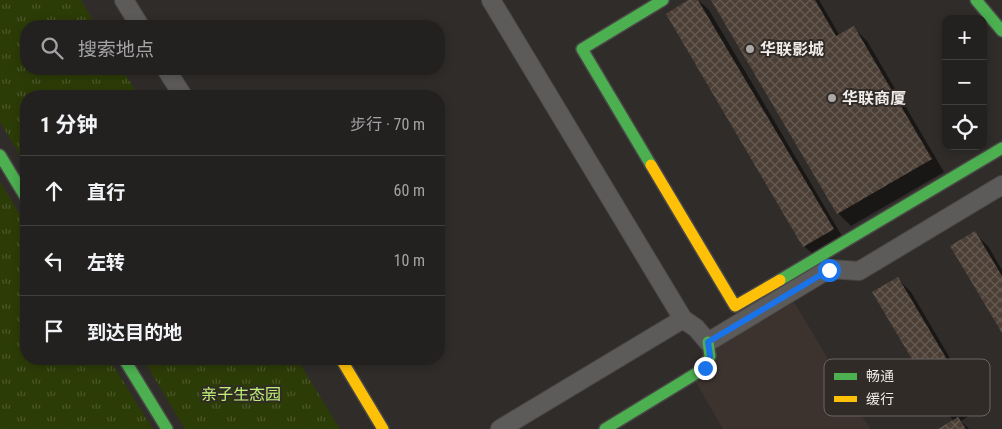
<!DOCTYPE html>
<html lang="zh">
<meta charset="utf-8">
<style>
:root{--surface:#232120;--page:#2b2929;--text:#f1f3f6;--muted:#a3a3a5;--line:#403e3e}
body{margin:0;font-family:"Roboto Condensed","Noto Sans SC",sans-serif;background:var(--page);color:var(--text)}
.controls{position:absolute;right:15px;top:15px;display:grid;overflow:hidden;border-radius:10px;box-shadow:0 2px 8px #0003}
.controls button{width:45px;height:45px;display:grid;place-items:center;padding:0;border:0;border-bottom:1px solid var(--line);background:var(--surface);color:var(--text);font:25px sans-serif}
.stop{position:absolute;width:15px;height:15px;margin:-11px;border:4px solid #1a73e8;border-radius:50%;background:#fff}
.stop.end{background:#1a73e8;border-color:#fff;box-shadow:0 1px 5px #0008}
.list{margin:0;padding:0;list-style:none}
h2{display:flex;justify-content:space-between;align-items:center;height:65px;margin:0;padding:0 20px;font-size:21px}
h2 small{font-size:16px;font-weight:400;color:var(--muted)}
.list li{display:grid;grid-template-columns:32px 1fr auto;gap:15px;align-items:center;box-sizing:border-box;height:70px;padding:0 20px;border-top:1px solid var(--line)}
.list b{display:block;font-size:19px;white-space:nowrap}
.list em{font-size:16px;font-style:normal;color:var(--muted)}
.icon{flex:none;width:28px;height:28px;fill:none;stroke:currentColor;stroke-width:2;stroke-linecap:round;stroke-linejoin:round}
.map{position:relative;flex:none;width:1002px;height:429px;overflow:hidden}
.search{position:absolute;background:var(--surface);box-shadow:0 2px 8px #0003;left:20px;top:20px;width:425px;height:55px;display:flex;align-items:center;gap:12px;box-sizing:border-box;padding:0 18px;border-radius:20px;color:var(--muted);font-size:19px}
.panel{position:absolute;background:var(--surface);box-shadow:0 2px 8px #0003;left:20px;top:90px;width:425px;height:275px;border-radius:20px}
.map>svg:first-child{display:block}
.built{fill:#3d332e}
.park{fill:url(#park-tufts)}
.shadow{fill:#0007}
.building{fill:url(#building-cross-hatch)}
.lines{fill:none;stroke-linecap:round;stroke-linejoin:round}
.street-casing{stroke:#4a4847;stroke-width:20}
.fast-casing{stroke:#4a4847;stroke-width:14}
.slow-casing{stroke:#4a4847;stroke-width:14}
.street{stroke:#5d5b5a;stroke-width:18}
.fast{stroke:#4caf50;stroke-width:11}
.slow{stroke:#ffc107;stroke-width:11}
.route{stroke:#1a73e8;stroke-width:6}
.poi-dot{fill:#aca9a7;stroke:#312b28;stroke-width:2}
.labels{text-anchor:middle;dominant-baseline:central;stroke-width:4;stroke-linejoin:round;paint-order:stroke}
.poi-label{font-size:16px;font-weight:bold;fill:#f0ecea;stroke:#312b28;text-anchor:start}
.park-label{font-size:16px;fill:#bfef76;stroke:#312b28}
.key{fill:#312b28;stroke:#6a6562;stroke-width:1}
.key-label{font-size:14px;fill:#f0ecea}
</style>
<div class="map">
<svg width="1002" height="429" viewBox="0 0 1002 429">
<defs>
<pattern id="park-tufts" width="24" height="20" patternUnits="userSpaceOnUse" patternTransform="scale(1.25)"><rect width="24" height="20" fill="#2c3c07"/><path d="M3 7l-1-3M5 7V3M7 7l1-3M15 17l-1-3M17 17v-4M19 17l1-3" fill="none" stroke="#4b582b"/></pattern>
<pattern id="building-cross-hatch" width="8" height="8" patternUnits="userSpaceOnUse" patternTransform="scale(1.25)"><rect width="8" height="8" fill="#4c3f36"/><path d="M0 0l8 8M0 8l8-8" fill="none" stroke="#665b53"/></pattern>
</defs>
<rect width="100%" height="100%" fill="#2f2c2a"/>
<path class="built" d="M 794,302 L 870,429 L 723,429 L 695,381 L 718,347 Z"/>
<path class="park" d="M 0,0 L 81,0 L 96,26 L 26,26 L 26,69 L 122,69 L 139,96 L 26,96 L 26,165 L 0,122 Z
M 0,182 L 26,224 L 26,359 L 109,359 L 153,429 L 0,429 Z
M 143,359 L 297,359 L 340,429 L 185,429 Z"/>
<path class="shadow" d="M 691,0 L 698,0 L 709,10 L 846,243 L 818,259 L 804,246 L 667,14 Z
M 712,0 L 819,0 L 840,36 L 854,28 L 867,41 L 944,172 L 851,226 L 838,213 Z
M 974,233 L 988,246 L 1002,270 L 1002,330 Z
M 898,279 L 911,292 L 980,409 L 961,421 L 969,429 L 940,429 L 954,421 L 944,410 Z"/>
<path class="building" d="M 688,0 L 698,0 L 834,229 L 803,247 L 666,14 Z
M 711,0 L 815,0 L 836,36 L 854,26 L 932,159 L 837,214 Z
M 975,231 L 1002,276 L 1002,333 L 950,246 Z
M 898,277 L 968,395 L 943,411 L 872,292 Z
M 958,417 L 966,429 L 938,429 Z"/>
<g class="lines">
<g class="street-casing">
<path id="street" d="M 124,0 L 140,26
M 491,0 L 683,319
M 166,69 L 183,96
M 500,429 L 683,319 L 696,328 L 708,342 L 829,269 L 859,271 L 1002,185"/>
</g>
<g class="fast-casing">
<path id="fast" d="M 976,0 L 1002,31
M 0,155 L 26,198
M 651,165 L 582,49 L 663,0
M 780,280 L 1002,148
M 124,359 L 167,429
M 605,429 L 705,368 L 710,356 L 708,342"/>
</g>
<g class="slow-casing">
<path id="slow" d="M 651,165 L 735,306 L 780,280
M 341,359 L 383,429"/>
</g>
<use href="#street" class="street"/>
<use href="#fast" class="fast"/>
<use href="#slow" class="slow"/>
</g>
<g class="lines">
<path class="route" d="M 705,368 L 710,356 L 708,342 L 829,270"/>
</g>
<g class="poi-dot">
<circle cx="750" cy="49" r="5"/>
<circle cx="832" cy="98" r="5"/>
</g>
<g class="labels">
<g class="poi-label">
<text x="760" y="49">华联影城</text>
<text x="842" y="98">华联商厦</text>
</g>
<g class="park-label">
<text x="241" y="394">亲子生态园</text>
</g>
</g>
<rect x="824" y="359" width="166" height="57" rx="8" class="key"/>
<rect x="834" y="373" width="23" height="7" fill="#4caf50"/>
<rect x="834" y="396" width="23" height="6" fill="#ffc107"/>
<g class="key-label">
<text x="866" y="381">畅通</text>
<text x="866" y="404">缓行</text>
</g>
</svg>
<div class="controls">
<button>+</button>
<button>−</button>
<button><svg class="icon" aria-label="locate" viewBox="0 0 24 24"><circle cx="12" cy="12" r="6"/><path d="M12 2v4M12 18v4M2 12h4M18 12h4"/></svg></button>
</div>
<div class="stop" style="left:829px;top:270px"></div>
<div class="stop end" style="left:705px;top:368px"></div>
<div class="search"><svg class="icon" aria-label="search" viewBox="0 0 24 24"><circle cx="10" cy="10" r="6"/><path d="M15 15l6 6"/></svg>搜索地点</div>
<section class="panel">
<h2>1 分钟<small>步行 · 70 m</small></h2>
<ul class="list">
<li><svg class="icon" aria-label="ahead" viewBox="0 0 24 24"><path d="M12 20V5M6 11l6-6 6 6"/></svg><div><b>直行</b></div><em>60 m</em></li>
<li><svg class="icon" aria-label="left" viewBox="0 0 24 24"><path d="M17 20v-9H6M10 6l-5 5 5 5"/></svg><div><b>左转</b></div><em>10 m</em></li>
<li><svg class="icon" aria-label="arrive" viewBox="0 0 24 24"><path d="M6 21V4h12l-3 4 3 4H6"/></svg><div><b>到达目的地</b></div></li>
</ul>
</section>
</div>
